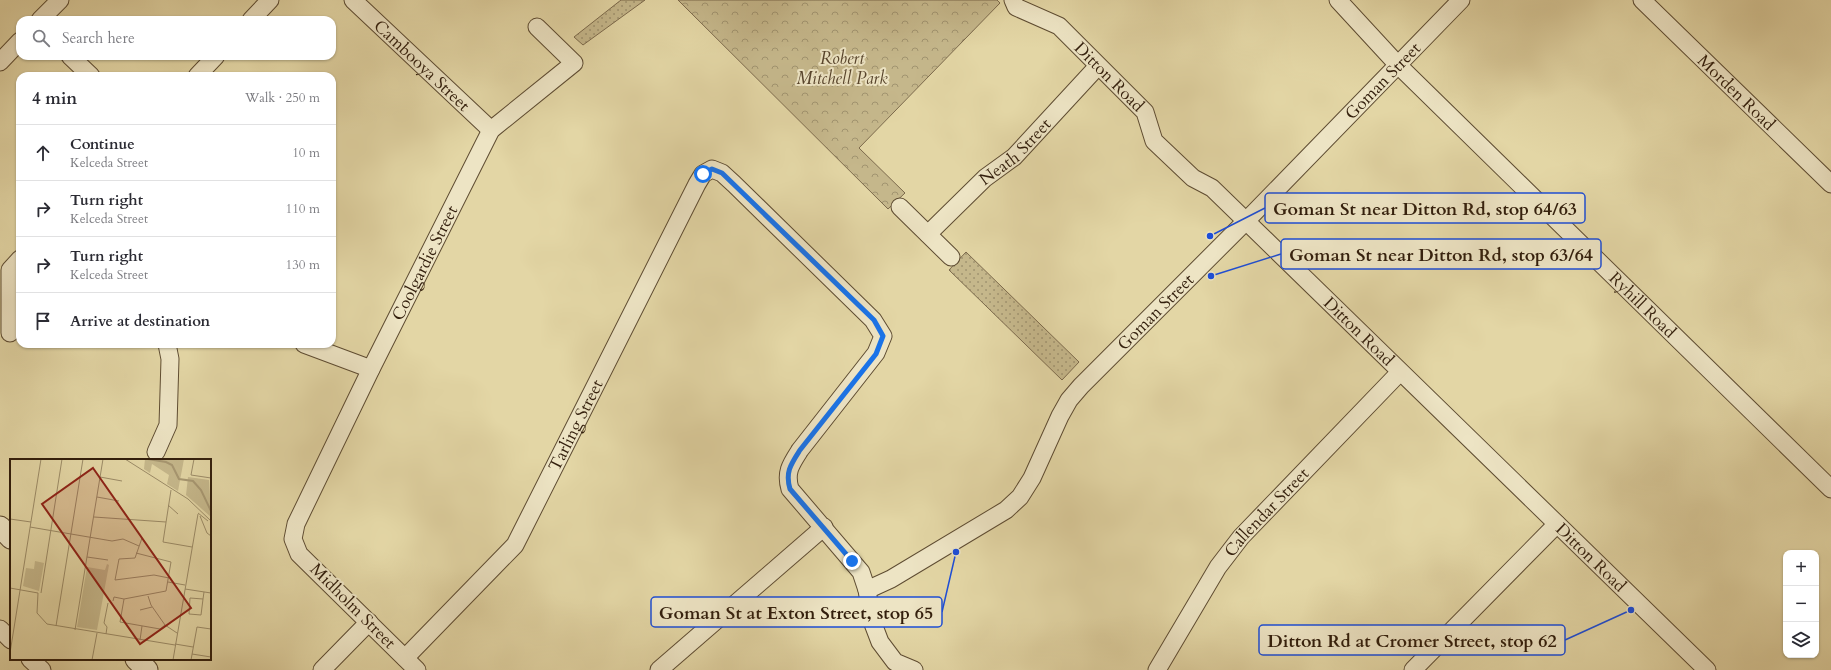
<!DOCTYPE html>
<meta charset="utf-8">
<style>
:root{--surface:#fff;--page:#f7f7f7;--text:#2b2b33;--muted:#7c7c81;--line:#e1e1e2}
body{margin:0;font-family:Cardo,serif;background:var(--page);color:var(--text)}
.controls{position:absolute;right:12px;bottom:12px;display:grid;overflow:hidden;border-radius:8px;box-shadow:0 1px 3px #0004}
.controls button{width:36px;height:36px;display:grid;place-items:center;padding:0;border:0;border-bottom:1px solid var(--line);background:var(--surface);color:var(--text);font:20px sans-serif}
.stop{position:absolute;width:12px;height:12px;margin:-9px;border:3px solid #1a73e8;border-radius:50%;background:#fff}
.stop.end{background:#1a73e8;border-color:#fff;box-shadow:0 1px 4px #0008}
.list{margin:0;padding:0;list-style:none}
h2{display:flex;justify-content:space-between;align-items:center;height:52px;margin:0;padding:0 16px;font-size:17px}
h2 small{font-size:13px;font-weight:400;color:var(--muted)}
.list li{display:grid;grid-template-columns:26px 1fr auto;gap:12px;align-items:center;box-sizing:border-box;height:56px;padding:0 16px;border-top:1px solid var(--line)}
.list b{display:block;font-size:15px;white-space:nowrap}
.list p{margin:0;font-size:13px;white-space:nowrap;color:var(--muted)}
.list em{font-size:13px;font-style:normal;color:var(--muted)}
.icon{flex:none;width:22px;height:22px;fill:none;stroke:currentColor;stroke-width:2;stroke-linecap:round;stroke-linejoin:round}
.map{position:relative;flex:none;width:1831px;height:670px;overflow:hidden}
.search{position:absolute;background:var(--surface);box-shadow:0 1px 3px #0004;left:16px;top:16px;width:320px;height:44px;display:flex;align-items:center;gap:10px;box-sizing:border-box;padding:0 14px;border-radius:12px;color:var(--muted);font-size:15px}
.panel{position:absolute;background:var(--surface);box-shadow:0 1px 3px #0004;left:16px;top:72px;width:320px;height:276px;border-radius:12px}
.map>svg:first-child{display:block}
.grass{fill:url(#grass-dots);stroke:#7c6a4c}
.forest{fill:url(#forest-crowns);stroke:#7c6a4c}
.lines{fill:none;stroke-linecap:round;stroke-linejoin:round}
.minor-casing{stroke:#5e4c32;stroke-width:19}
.tertiary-casing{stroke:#5e4c32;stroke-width:23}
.minor{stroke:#ede4c4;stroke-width:17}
.tertiary{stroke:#ede4c4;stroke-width:21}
.route{stroke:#1a73e8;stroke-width:5}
.labels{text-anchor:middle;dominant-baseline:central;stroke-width:4;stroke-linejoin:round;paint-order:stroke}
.park-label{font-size:17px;font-style:italic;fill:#57442c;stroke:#ede4c4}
.street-label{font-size:17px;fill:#321e0c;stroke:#ede4c4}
.inset-river{fill:none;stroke:#a79771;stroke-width:2}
.inset-road{fill:none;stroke:#9c8c68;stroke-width:1}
.view{fill:#8f2418;fill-opacity:0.15;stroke:#8f2418;stroke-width:2}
.inset-edge{fill:none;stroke:#321e0c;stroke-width:2}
.leader{fill:none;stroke:#1d4ed8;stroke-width:1.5}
.callout-dot{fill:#1d4ed8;stroke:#ede4c4;stroke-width:1.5}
.callout{fill:#ede4c4;stroke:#1d4ed8;stroke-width:1.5}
.callout-label{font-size:18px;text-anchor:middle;font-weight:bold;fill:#321e0c}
</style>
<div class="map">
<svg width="1831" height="670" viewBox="0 0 1831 670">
<defs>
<pattern id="grass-dots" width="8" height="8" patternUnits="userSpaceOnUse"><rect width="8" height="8" fill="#c5b78b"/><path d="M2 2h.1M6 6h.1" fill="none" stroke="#a19470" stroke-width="1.8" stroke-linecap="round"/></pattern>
<pattern id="forest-crowns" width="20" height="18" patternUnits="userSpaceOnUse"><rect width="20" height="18" fill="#c5b78b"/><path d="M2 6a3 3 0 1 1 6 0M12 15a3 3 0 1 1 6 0" fill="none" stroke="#a19470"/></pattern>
</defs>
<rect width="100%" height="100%" fill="#e3d6a5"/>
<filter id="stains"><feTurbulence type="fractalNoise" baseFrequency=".005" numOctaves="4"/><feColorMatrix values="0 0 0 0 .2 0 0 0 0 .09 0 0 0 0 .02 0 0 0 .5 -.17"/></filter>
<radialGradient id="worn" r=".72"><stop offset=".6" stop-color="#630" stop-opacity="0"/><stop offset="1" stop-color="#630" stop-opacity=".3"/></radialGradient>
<path class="grass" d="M 621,0 L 645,0 L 583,45 L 574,37 Z
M 966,252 L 1079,362 L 1062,380 L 949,270 Z"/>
<path class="forest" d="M 678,0 L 997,0 L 1000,3 L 859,148 L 905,193 L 888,209 Z"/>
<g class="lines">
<g class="minor-casing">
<g id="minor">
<path id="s1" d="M 353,0 L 491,130"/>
<path id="s2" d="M 1013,0 L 1016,7 L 1059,26 L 1145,112 L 1154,141 L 1193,178 L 1212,188 L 1246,221 L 1707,670"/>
<path id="s3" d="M 1338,0 L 1397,64 L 1831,489"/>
<path id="s4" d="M 1642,0 L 1831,184"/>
<path d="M 40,20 L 60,0"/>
<path d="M 251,20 L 270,0"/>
<path d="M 70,56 L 91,76"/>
<path d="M 0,62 L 20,41"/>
<path d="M 197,76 L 216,56"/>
<path d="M 900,207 L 951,257"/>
<path id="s5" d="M 928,234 L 985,178 L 1014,157 L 1098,66"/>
<path d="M 10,333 L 10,270 L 20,259"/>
<path d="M 304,344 L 371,369"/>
<path d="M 156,452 L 168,425 L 170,359 L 167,344"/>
<path id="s6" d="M 867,590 L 891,579 L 1006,510 L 1020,497 L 1032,478 L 1060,416 L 1069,400 L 1081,386 L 1246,221 L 1461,0"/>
<path d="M 0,629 L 11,640"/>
<path id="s7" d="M 405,658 L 515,545 L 697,184 L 703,174 L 712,169 L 722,173 L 734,184 L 873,320 L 883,336 L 876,353 L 800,450 C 791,464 785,472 790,489 L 861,572 L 867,590 L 872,621 L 880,642 L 895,662 L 914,670"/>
<path d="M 30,659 L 42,670"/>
<path d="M 322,670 L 369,622"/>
<path id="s8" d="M 417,670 L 299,554 L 293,539 L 296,524 L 371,369 L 491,130 L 574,63 L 537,27"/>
<path d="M 659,670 L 824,527"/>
<path id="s9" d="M 1157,670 L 1218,567 L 1241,537 L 1400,372"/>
<path d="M 1413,670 L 1557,524"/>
</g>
</g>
<g class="tertiary-casing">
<path id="tertiary" d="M 0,527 L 11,538
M 136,659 L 147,670"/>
</g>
<use href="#minor" class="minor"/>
<use href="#tertiary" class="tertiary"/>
</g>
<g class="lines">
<path class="route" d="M 703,174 L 712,169 L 722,173 L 874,320 L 883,336 L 876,354 L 800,450 C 791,464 785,472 790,489 L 852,561"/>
</g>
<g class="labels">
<g class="park-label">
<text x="842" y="58">Robert<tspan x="842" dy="20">Mitchell Park</tspan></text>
</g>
<g class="street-label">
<text stroke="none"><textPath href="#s1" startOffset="95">Cambooya Street</textPath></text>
<text stroke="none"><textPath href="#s2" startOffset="126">Ditton Road</textPath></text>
<text stroke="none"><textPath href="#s6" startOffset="736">Goman Street</textPath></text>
<text stroke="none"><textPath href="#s4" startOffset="132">Morden Road</textPath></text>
<text stroke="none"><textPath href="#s5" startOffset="120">Neath Street</textPath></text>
<text stroke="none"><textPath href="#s8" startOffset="488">Coolgardie Street</textPath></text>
<text stroke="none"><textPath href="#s3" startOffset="431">Ryhill Road</textPath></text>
<text stroke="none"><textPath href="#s6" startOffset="412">Goman Street</textPath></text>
<text stroke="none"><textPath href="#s2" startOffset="487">Ditton Road</textPath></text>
<text stroke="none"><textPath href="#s7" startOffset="292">Tarling Street</textPath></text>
<text stroke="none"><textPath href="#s9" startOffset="193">Callendar Street</textPath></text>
<text stroke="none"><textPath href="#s2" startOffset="811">Ditton Road</textPath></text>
<text transform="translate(353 606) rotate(45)">Midholm Street</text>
</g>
</g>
<g transform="translate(10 459)">
<rect width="201" height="201" fill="#e3d6a5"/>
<path d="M 135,0 L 174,0 L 168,32 L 157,25 L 159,16 L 142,5 L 140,14 L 134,10 ZM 178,18 L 199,21 L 201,58 L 176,36 ZM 25,102 L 34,104 L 29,132 L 13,127 L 16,109 L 24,110 ZM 97,105 L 99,106 L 87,171 L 67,168 L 77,108 L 95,111 Z" fill="#c5b78b"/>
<path class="inset-river" d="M 138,0 L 156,3 L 162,6 L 169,20 L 183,22 L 191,31 L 201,52"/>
<path class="inset-road" d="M 115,0 L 178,40 L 201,62M 184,0 L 181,16 L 201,19M 90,18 L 112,22M 161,31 L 153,83 L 182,88M 87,38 L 109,42M 158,46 L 168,55M 188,54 L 198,62M 190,57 L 197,74 L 201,77M 84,58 L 156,63M 0,60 L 21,63M 20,68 L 102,82 L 113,80 L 129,87M 132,79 L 125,99 L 109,100 L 105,121 L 144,116 L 159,119M 77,98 L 98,101M 158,123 L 175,126M 0,129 L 28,134 L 27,154 L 37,165 L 165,186M 175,130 L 201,134M 31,134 L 52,0M 138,137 L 141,146 L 155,166 L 167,174M 114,140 L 110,163 L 150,170 L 155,166M 193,140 L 191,156 L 179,155 L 180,139 L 193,140 L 194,133M 103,142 L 104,138 L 114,140 L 156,132 L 161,103 L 126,94M 130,151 L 142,148M 46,167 L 73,0M 65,171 L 93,0M 96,175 L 97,168 L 94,164 L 98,144M 130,181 L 132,167M 165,185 L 183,188M 0,194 L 31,0M 182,195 L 201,198M 82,201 L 87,174M 163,201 L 188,55M 181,201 L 187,168 L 201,170"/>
<path class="view" d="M 83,9 L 181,149 L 130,185 L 32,45 Z"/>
<rect width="201" height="201" class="inset-edge"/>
</g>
<path class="leader" d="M1210 236L1265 208M1211 276L1281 254M956 552L942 612M1631 610L1565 640"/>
<g class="callout-dot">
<circle cx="1210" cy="236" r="4"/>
<circle cx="1211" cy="276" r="4"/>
<circle cx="956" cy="552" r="4"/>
<circle cx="1631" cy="610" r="4"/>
</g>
<g class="callout">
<rect x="1265" y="193" width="320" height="30" rx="4"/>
<rect x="1281" y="239" width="320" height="30" rx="4"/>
<rect x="651" y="597" width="291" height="30" rx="4"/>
<rect x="1259" y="625" width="306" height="30" rx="4"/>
</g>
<g class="callout-label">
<text x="1425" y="215">Goman St near Ditton Rd, stop 64/63</text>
<text x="1441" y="261">Goman St near Ditton Rd, stop 63/64</text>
<text x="796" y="619">Goman St at Exton Street, stop 65</text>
<text x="1412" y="647">Ditton Rd at Cromer Street, stop 62</text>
</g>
<rect width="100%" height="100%" filter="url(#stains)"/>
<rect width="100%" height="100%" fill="url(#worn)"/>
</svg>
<div class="controls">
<button>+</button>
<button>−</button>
<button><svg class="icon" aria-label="layers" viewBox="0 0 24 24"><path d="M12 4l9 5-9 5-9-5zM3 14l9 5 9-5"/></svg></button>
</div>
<div class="stop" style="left:703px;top:174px"></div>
<div class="stop end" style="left:852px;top:561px"></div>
<div class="search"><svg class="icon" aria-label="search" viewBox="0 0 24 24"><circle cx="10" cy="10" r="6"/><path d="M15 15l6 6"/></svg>Search here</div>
<section class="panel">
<h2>4 min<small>Walk · 250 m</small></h2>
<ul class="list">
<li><svg class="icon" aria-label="ahead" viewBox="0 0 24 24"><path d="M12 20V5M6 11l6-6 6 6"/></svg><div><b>Continue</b><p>Kelceda Street</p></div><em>10 m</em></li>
<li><svg class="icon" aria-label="right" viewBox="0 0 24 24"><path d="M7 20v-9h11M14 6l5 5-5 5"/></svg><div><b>Turn right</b><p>Kelceda Street</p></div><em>110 m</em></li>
<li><svg class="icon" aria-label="right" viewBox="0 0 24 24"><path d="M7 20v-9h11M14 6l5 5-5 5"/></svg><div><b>Turn right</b><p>Kelceda Street</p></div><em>130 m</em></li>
<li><svg class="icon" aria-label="arrive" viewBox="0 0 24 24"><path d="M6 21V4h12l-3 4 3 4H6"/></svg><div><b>Arrive at destination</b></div></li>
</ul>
</section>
</div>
